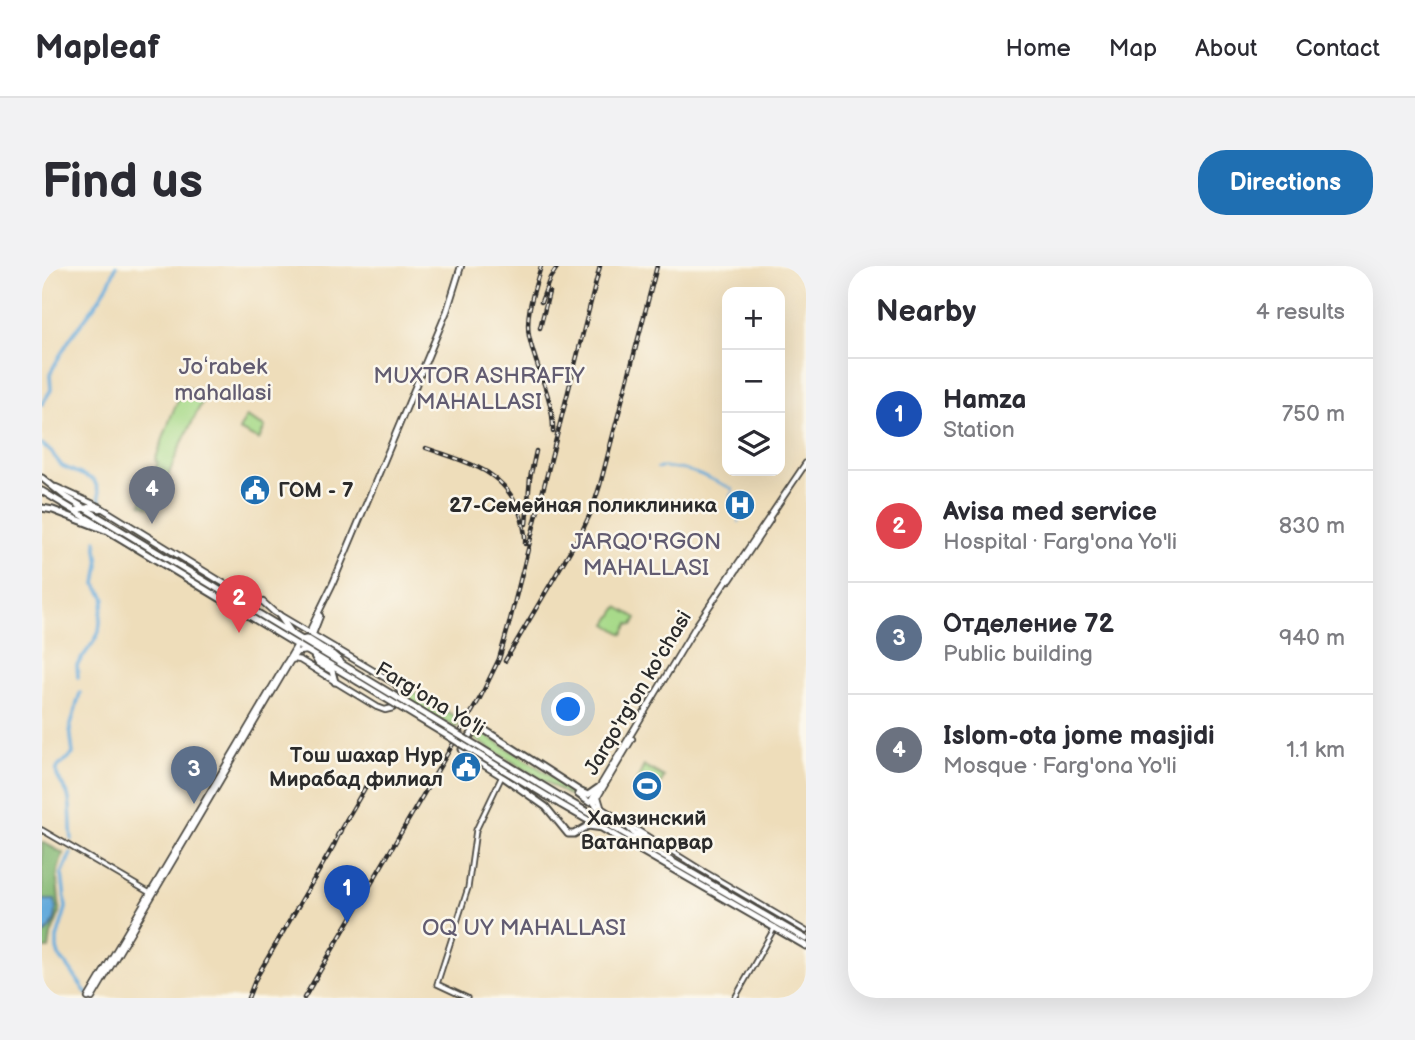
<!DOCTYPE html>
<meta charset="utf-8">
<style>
:root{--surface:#fff;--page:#f2f2f3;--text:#2b2b33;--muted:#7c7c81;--line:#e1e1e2;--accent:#1f6fb2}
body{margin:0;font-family:"Balsamiq Sans",sans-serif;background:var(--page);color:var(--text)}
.controls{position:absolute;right:21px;top:21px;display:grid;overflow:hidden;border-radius:14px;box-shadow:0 7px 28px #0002}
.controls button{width:63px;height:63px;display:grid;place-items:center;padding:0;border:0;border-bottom:2px solid var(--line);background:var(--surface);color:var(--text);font:35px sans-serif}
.you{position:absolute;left:527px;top:444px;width:24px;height:24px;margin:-18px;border:5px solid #fff;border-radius:50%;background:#1a73e8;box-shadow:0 0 0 10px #1a73e833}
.badge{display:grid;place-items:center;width:46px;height:46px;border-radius:50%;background:var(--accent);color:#fff;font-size:23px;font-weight:700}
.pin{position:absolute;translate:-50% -58px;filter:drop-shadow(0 2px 4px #0008)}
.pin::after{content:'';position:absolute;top:37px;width:24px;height:21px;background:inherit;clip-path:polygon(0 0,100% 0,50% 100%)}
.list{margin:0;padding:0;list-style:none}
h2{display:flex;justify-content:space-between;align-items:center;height:91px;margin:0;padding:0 28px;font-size:30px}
h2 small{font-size:23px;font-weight:400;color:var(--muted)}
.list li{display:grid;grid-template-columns:46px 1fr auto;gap:21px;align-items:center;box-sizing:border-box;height:112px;padding:0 28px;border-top:2px solid var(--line)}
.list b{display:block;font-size:26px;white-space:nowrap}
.list p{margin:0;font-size:23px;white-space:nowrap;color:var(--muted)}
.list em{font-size:23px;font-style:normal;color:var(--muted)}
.icon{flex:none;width:38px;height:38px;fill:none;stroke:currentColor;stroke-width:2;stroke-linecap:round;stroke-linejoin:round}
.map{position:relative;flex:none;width:764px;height:732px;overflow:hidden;border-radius:28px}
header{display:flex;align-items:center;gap:42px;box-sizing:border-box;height:98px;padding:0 35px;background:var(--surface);border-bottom:2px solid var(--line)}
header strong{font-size:33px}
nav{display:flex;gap:38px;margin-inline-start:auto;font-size:24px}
.intro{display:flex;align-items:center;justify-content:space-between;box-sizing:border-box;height:168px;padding:0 42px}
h1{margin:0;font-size:49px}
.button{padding:18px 32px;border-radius:28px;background:var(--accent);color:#fff;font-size:24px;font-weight:700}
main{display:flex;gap:42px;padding:0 42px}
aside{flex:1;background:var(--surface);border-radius:28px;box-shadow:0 7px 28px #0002}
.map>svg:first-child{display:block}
.green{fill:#a8da8a;stroke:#6a825a;stroke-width:2}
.forest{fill:#86ba76;stroke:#587250;stroke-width:2}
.water{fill:#65abdc;stroke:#486b84;stroke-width:2}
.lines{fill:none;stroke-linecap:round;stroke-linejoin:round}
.stream{stroke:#65abdc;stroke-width:2}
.canal{stroke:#65abdc;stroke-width:3.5}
.tertiary-casing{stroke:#484640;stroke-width:7}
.secondary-casing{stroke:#484640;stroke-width:8}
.primary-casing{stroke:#484640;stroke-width:9}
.tertiary{stroke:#fff;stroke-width:3.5}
.secondary{stroke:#fff;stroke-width:4.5}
.primary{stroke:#fff;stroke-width:5}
.rail-casing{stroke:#2b2b2b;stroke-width:4.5}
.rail{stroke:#fbf7ec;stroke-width:2;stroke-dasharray:5;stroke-linecap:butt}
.primary-bridge-casing{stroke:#484640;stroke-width:9;stroke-linecap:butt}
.primary-bridge{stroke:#fff;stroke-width:5}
.labels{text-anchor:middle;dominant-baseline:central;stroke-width:5;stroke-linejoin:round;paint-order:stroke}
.poi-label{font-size:21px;font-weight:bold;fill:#2b2b2b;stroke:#fbf7ec;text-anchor:end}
.street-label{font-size:21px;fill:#2b2b2b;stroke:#fbf7ec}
.neighbourhood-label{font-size:23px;fill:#625c71;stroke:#fbf7ec}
</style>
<header>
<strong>Mapleaf</strong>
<nav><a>Home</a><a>Map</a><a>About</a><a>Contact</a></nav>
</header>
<div class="intro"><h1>Find us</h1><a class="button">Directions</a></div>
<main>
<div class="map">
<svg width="764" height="732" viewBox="0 0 764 732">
<rect width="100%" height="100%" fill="#fbf7ec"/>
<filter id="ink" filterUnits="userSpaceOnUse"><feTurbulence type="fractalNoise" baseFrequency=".0143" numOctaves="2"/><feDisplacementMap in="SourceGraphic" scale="14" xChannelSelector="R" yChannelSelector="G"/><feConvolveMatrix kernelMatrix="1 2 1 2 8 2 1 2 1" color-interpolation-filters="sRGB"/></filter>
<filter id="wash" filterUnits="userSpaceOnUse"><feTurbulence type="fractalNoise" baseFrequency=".00686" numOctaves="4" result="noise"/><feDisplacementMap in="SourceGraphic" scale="28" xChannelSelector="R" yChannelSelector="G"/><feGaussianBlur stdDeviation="1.57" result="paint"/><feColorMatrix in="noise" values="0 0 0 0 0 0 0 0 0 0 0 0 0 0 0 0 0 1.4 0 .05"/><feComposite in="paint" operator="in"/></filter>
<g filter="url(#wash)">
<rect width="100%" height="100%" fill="#eeddba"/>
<path class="green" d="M 142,120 L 163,130 L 136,185 L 113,243 L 99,238 L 116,196 L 113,195 L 130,148 Z
M 204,151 L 223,161 L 217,174 L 197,164 Z
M 576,341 L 595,352 L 591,359 L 587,358 L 581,368 L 565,358 Z
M 368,424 L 419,454 L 414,462 L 365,433 Z
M 437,465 L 497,502 L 542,534 L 533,533 L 432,473 Z
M 602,500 L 622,511 L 609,535 L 590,524 Z"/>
<path class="forest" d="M 0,576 L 21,587 L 16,604 L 15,614 L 18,646 L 9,669 L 7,683 L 0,683 Z"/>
<path class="water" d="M 0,634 L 13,634 C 16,647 13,660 2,668 L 0,668 Z"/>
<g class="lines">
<path class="stream" d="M 615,202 C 642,199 667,212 691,223 L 688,233 L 689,240 L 698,245 L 697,256"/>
<path class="canal" d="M 0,138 L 9,124 L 8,109 L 10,104 C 16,93 22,81 30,70 C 46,48 65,27 74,0
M 0,178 L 9,186 L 20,200 L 52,214 L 57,226 L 58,236
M 36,411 L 35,399 L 53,374 L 57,366 L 59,347 L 63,332 L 54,318 L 57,299 L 54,274
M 30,574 C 28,560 30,543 26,529 C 24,521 12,512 15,503 C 17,497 27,493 31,488 L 28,462 L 38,427
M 29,587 L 20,608 L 24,642 L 15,672 L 15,683 L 17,690 L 25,699 L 45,728"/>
</g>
</g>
<g filter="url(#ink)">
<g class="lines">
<g class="tertiary-casing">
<path id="tertiary" d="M 552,537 L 579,554
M 553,540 L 582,559
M 586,558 L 658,603 L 764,665
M 0,564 L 108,627
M 595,567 L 605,573 L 608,573
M 425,732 L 395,718 L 426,622 L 434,564 L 460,510
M 693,732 L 733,661"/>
</g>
<g class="secondary-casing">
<path id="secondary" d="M 14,221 L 58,241 L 191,323 L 221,336 L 232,346 L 352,417 C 361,425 361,435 351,442 L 343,444 L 335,441 L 258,394 L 252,393 L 244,397
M 35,244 L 48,241 L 58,243
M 688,314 L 728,254
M 270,368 L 269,362 L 291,317 L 405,45 L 419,0
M 271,368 L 278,350
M 556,531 L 559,541
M 549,535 L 654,360 L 764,197
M 552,537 L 590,473
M 46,732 L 255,379
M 50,732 L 249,394 L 255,386 L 265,385"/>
</g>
<g class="primary-casing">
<path id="primary" d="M 0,212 L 24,231 L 318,409
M 0,225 L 315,415
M 0,242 L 11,244 L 63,264
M 237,349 L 249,366
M 259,374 L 264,373 L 268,374 L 290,388 L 298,395
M 272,390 L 276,397 L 290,405 L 293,416
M 556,522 L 546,529 L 539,526 L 438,461 L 433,462 L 420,483 L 421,486 L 460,510 L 504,541 L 526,568 L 532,568 L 546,560 L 561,562
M 536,528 L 547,536
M 521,532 L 764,673
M 518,538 L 764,680
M 580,555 L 598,573"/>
</g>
<use href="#tertiary" class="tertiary"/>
<use href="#secondary" class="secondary"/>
<use href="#primary" class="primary"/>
<g class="rail-casing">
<path id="rail" d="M 499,0 C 493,22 483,47 487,70 C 494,104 512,132 511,166
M 499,36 L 508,12 L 516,0
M 498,62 L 507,26
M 384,182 C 423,196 461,203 477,245 C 481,256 484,266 483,278
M 484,258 L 488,212 L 494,185
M 463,395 L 541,263 L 550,244 L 558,219 L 615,0
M 295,570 L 324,520
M 206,732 L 214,712 L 292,579 L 299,564
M 262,732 L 438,432 L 457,393 L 466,362 L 558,0"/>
</g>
<use href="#rail" class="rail"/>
<g class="primary-bridge-casing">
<path id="primary-bridge" d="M 318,409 L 521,532
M 315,415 L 518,538"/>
</g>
<use href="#primary-bridge" class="primary-bridge"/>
</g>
</g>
<defs>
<g id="civic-disc" transform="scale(1.575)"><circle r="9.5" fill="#1f6fb2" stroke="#fbf7ec"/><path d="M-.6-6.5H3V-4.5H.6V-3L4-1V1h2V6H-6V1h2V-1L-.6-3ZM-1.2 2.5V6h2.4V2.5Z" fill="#fff"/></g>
<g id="hospital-disc" transform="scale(1.575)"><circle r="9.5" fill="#1f6fb2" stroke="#fbf7ec"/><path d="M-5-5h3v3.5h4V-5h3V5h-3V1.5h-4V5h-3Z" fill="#fff"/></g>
<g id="stadium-disc" transform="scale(1.575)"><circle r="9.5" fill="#1f6fb2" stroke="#fbf7ec"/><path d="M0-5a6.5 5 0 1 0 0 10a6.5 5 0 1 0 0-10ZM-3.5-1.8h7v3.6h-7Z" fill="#fff"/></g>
</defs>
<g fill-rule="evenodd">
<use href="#civic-disc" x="213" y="224"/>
<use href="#hospital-disc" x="698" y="239"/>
<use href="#civic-disc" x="424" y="501"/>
<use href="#stadium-disc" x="605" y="520"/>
</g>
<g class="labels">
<g class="poi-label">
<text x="236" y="224" text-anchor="start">ГОМ - 7</text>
<text x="675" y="239">27-Семейная поликлиника</text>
<text x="401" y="489">Тош шахар Нур<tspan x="401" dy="24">Мирабад филиал</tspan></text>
<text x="605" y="552" text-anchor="middle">Хамзинский<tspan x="605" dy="24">Ватанпарвар</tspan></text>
</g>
<g class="street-label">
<text transform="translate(596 427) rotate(-59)">Jarqo'rg'on ko'chasi</text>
<text transform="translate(388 433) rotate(31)">Farg'ona Yo'li</text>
</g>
<g class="neighbourhood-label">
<text x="181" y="101">Joʻrabek<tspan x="181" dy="26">mahallasi</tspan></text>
<text x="437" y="110">MUXTOR ASHRAFIY<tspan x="437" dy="26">MAHALLASI</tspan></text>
<text x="604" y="276">JARQO'RGON<tspan x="604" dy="26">MAHALLASI</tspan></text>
<text x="482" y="662">OQ UY MAHALLASI</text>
</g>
</g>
</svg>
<div class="controls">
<button>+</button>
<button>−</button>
<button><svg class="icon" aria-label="layers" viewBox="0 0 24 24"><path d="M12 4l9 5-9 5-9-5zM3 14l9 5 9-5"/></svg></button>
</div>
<div class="you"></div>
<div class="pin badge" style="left:305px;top:657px;background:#1a4fb4">1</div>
<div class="pin badge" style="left:197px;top:367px;background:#e0444e">2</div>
<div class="pin badge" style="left:152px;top:538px;background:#5c6f8a">3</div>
<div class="pin badge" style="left:110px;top:258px;background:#6b7280">4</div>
</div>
<aside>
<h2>Nearby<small>4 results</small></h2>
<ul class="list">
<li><span class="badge" style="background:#1a4fb4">1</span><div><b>Hamza</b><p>Station</p></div><em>750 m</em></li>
<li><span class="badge" style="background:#e0444e">2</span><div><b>Avisa med service</b><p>Hospital · Farg'ona Yo'li</p></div><em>830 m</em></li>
<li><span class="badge" style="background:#5c6f8a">3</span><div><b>Отделение 72</b><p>Public building</p></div><em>940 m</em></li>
<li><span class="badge" style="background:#6b7280">4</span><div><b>Islom-ota jome masjidi</b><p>Mosque · Farg'ona Yo'li</p></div><em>1.1 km</em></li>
</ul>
</aside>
</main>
